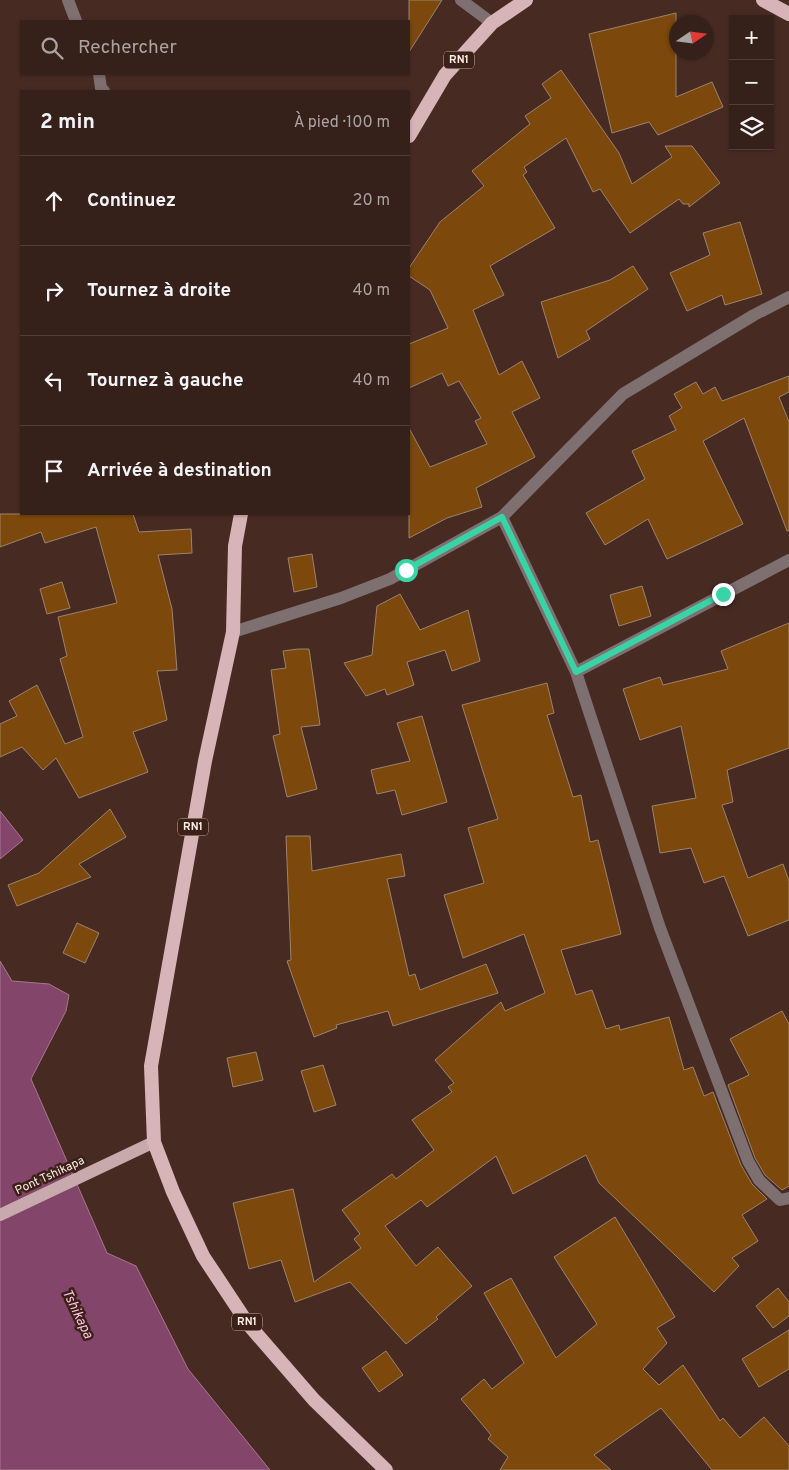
<!DOCTYPE html>
<html lang="fr">
<meta charset="utf-8">
<style>
:root{--surface:#35201a;--page:#402d27;--text:#f1f3f6;--muted:#aaa3a2;--line:#4f3e39}
body{margin:0;font-family:Overpass,sans-serif;background:var(--page);color:var(--text)}
.controls{position:absolute;right:15px;top:15px;display:grid;overflow:hidden;border-radius:0px;box-shadow:0 1px 4px #0004}
.controls button{width:45px;height:45px;display:grid;place-items:center;padding:0;border:0;border-bottom:1px solid var(--line);background:var(--surface);color:var(--text);font:25px sans-serif}
.compass{position:absolute;left:669px;top:15px;width:45px;height:45px;border-radius:50%;background:var(--surface);box-shadow:0 1px 4px #0004;rotate:77deg}
.stop{position:absolute;width:15px;height:15px;margin:-11px;border:4px solid #38d4a6;border-radius:50%;background:#fff}
.stop.end{background:#38d4a6;border-color:#fff;box-shadow:0 1px 5px #0008}
.list{margin:0;padding:0;list-style:none}
h2{display:flex;justify-content:space-between;align-items:center;height:65px;margin:0;padding:0 20px;font-size:21px}
h2 small{font-size:16px;font-weight:400;color:var(--muted)}
.list li{display:grid;grid-template-columns:32px 1fr auto;gap:15px;align-items:center;box-sizing:border-box;height:90px;padding:0 20px;border-top:1px solid var(--line)}
.list b{display:block;font-size:19px;white-space:nowrap}
.list em{font-size:16px;font-style:normal;color:var(--muted)}
.icon{flex:none;width:28px;height:28px;fill:none;stroke:currentColor;stroke-width:2;stroke-linecap:round;stroke-linejoin:round}
.map{position:relative;flex:none;width:789px;height:1470px;overflow:hidden}
.search{position:absolute;background:var(--surface);box-shadow:0 1px 4px #0004;left:20px;top:20px;width:390px;height:55px;display:flex;align-items:center;gap:12px;box-sizing:border-box;padding:0 18px;border-radius:0px;color:var(--muted);font-size:19px}
.panel{position:absolute;background:var(--surface);box-shadow:0 1px 4px #0004;left:20px;top:90px;width:390px;height:425px;border-radius:0px}
.map>svg:first-child{display:block}
.water{fill:#83456a;stroke:#a8778f}
.building{fill:#7c480b;stroke:#9c836e}
.lines{fill:none;stroke-linecap:round;stroke-linejoin:round}
.minor{stroke:#7e6f70;stroke-width:12}
.primary{stroke:#c8a9ac;stroke-width:12}
.trunk{stroke:#d7b4b8;stroke-width:14}
.route{stroke:#38d4a6;stroke-width:6}
.labels{text-anchor:middle;dominant-baseline:central;stroke-width:5;stroke-linejoin:round;paint-order:stroke}
.shield{fill:#3c2119;stroke:#c4aea8;stroke-width:1}
.shield-label{font-size:11px;font-weight:bold;fill:#feebe6}
.street-label{font-size:12px;fill:#feebe6;stroke:#3c2119}
.water-label{font-size:14px;font-style:italic;fill:#fcc2e2;stroke:#3c2119}
</style>
<div class="map">
<svg width="789" height="1470" viewBox="0 0 789 1470">
<rect width="100%" height="100%" fill="#472b23"/>
<path class="water" d="M 0,811 L 23,840 L 0,859 Z
M 0,961 L 12,981 L 49,984 L 69,995 L 66,1011 L 31,1079 L 107,1253 L 136,1266 L 188,1369 L 270,1470 L 0,1470 Z"/>
<path class="building" d="M 409,0 L 442,0 L 409,52 Z
M 676,13 L 676,97 L 712,82 L 723,107 L 658,135 L 649,122 L 612,133 L 589,34 Z
M 561,70 L 619,153 L 632,184 L 672,157 L 665,146 L 692,146 L 720,183 L 689,207 L 689,204 L 683,204 L 679,199 L 630,233 L 600,189 L 593,192 L 566,138 L 524,167 L 527,172 L 523,175 L 555,228 L 490,266 L 504,295 L 473,310 L 499,375 L 522,361 L 540,398 L 512,412 L 535,457 L 476,488 L 482,507 L 447,518 L 409,538 L 409,428 L 430,467 L 487,444 L 475,421 L 481,418 L 459,381 L 448,386 L 442,373 L 409,388 L 409,344 L 448,328 L 430,290 L 409,276 L 409,268 L 440,222 L 484,186 L 472,171 L 530,124 L 525,116 L 551,98 L 542,84 Z
M 740,222 L 762,294 L 725,305 L 722,295 L 687,311 L 670,273 L 710,255 L 703,233 Z
M 633,266 L 648,289 L 586,331 L 590,339 L 558,358 L 541,302 L 610,280 Z
M 789,376 L 789,392 L 779,397 L 789,422 L 789,531 L 787,531 L 744,418 L 703,441 L 743,524 L 667,559 L 648,519 L 605,545 L 586,513 L 645,479 L 632,451 L 676,430 L 669,416 L 682,408 L 674,394 L 696,382 L 703,394 L 715,387 L 722,401 Z
M 0,514 L 133,514 L 139,532 L 191,529 L 192,553 L 158,555 L 172,609 L 177,670 L 157,671 L 167,720 L 133,732 L 148,772 L 79,798 L 56,758 L 43,770 L 22,747 L 0,757 L 0,724 L 17,716 L 9,701 L 37,685 L 65,744 L 83,737 L 60,659 L 67,656 L 58,617 L 117,603 L 96,527 L 45,543 L 41,532 L 0,547 Z
M 312,554 L 317,587 L 294,592 L 288,558 Z
M 62,582 L 70,608 L 47,614 L 40,589 Z
M 642,586 L 651,616 L 619,626 L 610,595 Z
M 400,594 L 420,630 L 468,610 L 480,661 L 452,671 L 445,650 L 407,662 L 414,685 L 387,695 L 385,689 L 366,696 L 344,663 L 372,655 L 377,606 Z
M 789,623 L 789,748 L 727,770 L 733,802 L 722,805 L 748,878 L 783,864 L 789,881 L 789,920 L 748,936 L 724,876 L 704,883 L 691,848 L 660,853 L 652,806 L 696,798 L 681,726 L 640,740 L 623,689 L 660,677 L 663,685 L 728,669 L 721,651 Z
M 298,649 L 309,649 L 320,725 L 301,727 L 317,789 L 287,797 L 273,736 L 280,734 L 271,670 L 286,668 L 283,651 Z
M 547,683 L 554,713 L 547,715 L 573,797 L 581,795 L 590,842 L 598,840 L 621,934 L 561,950 L 576,995 L 592,990 L 606,1029 L 619,1025 L 620,1030 L 669,1017 L 684,1070 L 693,1067 L 704,1096 L 713,1092 L 741,1165 L 752,1184 L 767,1199 L 742,1215 L 758,1241 L 732,1258 L 739,1266 L 714,1292 L 599,1183 L 586,1155 L 513,1194 L 496,1156 L 427,1207 L 421,1200 L 385,1226 L 416,1266 L 438,1247 L 472,1286 L 436,1317 L 438,1319 L 406,1344 L 350,1282 L 295,1302 L 281,1260 L 249,1269 L 233,1203 L 293,1189 L 314,1282 L 361,1248 L 354,1239 L 360,1234 L 342,1210 L 392,1174 L 396,1179 L 434,1150 L 412,1120 L 452,1092 L 448,1087 L 454,1083 L 435,1060 L 501,1002 L 505,1011 L 545,993 L 524,934 L 463,958 L 444,895 L 484,883 L 468,828 L 498,819 L 462,705 Z
M 422,716 L 447,802 L 402,815 L 395,790 L 377,794 L 371,770 L 410,761 L 397,723 Z
M 110,809 L 126,837 L 79,864 L 91,877 L 17,906 L 8,885 L 39,873 Z
M 286,836 L 310,836 L 312,871 L 401,854 L 405,876 L 387,879 L 409,976 L 415,974 L 420,990 L 486,964 L 498,993 L 393,1026 L 388,1011 L 336,1025 L 337,1028 L 314,1037 L 287,961 L 291,960 Z
M 77,923 L 99,933 L 85,963 L 63,953 Z
M 782,1011 L 789,1024 L 789,1186 L 782,1190 L 765,1175 L 755,1158 L 728,1085 L 749,1075 L 730,1039 Z
M 256,1052 L 263,1080 L 233,1087 L 227,1058 Z
M 323,1065 L 336,1105 L 314,1112 L 301,1071 Z
M 615,1217 L 675,1317 L 657,1328 L 667,1343 L 643,1369 L 659,1385 L 683,1365 L 720,1421 L 723,1418 L 740,1438 L 764,1417 L 789,1446 L 789,1470 L 712,1470 L 661,1408 L 594,1455 L 611,1470 L 500,1470 L 508,1457 L 488,1439 L 491,1435 L 461,1399 L 484,1379 L 492,1389 L 524,1363 L 484,1293 L 511,1278 L 556,1358 L 597,1324 L 554,1257 Z
M 778,1288 L 789,1302 L 789,1316 L 773,1328 L 756,1306 Z
M 789,1330 L 789,1369 L 759,1387 L 742,1359 Z
M 386,1351 L 403,1375 L 379,1392 L 362,1368 Z"/>
<g class="lines">
<path class="minor" d="M 68,0 L 76,21
M 461,0 L 492,23
M 99,74 L 101,88 L 104,91
M 502,517 L 576,672 L 660,928 L 748,1161 L 759,1180 L 780,1200 L 789,1198
M 233,632 L 341,598 L 390,579 L 502,517 L 623,394 L 754,315 L 789,297
M 576,672 L 789,560"/>
<path class="primary" d="M 0,1215 L 154,1142"/>
<path class="trunk" d="M 763,0 L 789,14
M 409,136 L 445,75 L 492,23 L 526,0
M 241,514 L 235,546 L 233,632 L 205,761 L 151,1066 L 154,1142 L 173,1192 L 203,1256 L 248,1324 L 314,1400 L 386,1470"/>
</g>
<g class="lines">
<path class="route" d="M 406,570 L 502,517 L 576,672 L 723,594"/>
</g>
<g class="labels">
<g class="shield">
<rect x="444" y="51.5" width="30" height="17" rx="4"/>
<rect x="178" y="818.5" width="30" height="17" rx="4"/>
<rect x="232" y="1313.5" width="30" height="17" rx="4"/>
</g>
<g class="shield-label">
<text x="459" y="60">RN1</text>
<text x="193" y="827">RN1</text>
<text x="247" y="1322">RN1</text>
</g>
<g class="street-label">
<text transform="translate(50 1176) rotate(-25)">Pont Tshikapa</text>
</g>
<g class="water-label">
<text transform="translate(77 1314) rotate(64)">Tshikapa</text>
</g>
</g>
</svg>
<div class="controls">
<button>+</button>
<button>−</button>
<button><svg class="icon" aria-label="layers" viewBox="0 0 24 24"><path d="M12 4l9 5-9 5-9-5zM3 14l9 5 9-5"/></svg></button>
</div>
<svg class="compass" viewBox="-18 -18 36 36"><path d="M0-13l5 13h-10z" fill="#e53935"/><path d="M0 13l5-13h-10z" fill="#aaa3a2"/></svg>
<div class="stop" style="left:406px;top:570px"></div>
<div class="stop end" style="left:723px;top:594px"></div>
<div class="search"><svg class="icon" aria-label="search" viewBox="0 0 24 24"><circle cx="10" cy="10" r="6"/><path d="M15 15l6 6"/></svg>Rechercher</div>
<section class="panel">
<h2>2 min<small>À pied · 100 m</small></h2>
<ul class="list">
<li><svg class="icon" aria-label="ahead" viewBox="0 0 24 24"><path d="M12 20V5M6 11l6-6 6 6"/></svg><div><b>Continuez</b></div><em>20 m</em></li>
<li><svg class="icon" aria-label="right" viewBox="0 0 24 24"><path d="M7 20v-9h11M14 6l5 5-5 5"/></svg><div><b>Tournez à droite</b></div><em>40 m</em></li>
<li><svg class="icon" aria-label="left" viewBox="0 0 24 24"><path d="M17 20v-9H6M10 6l-5 5 5 5"/></svg><div><b>Tournez à gauche</b></div><em>40 m</em></li>
<li><svg class="icon" aria-label="arrive" viewBox="0 0 24 24"><path d="M6 21V4h12l-3 4 3 4H6"/></svg><div><b>Arrivée à destination</b></div></li>
</ul>
</section>
</div>
